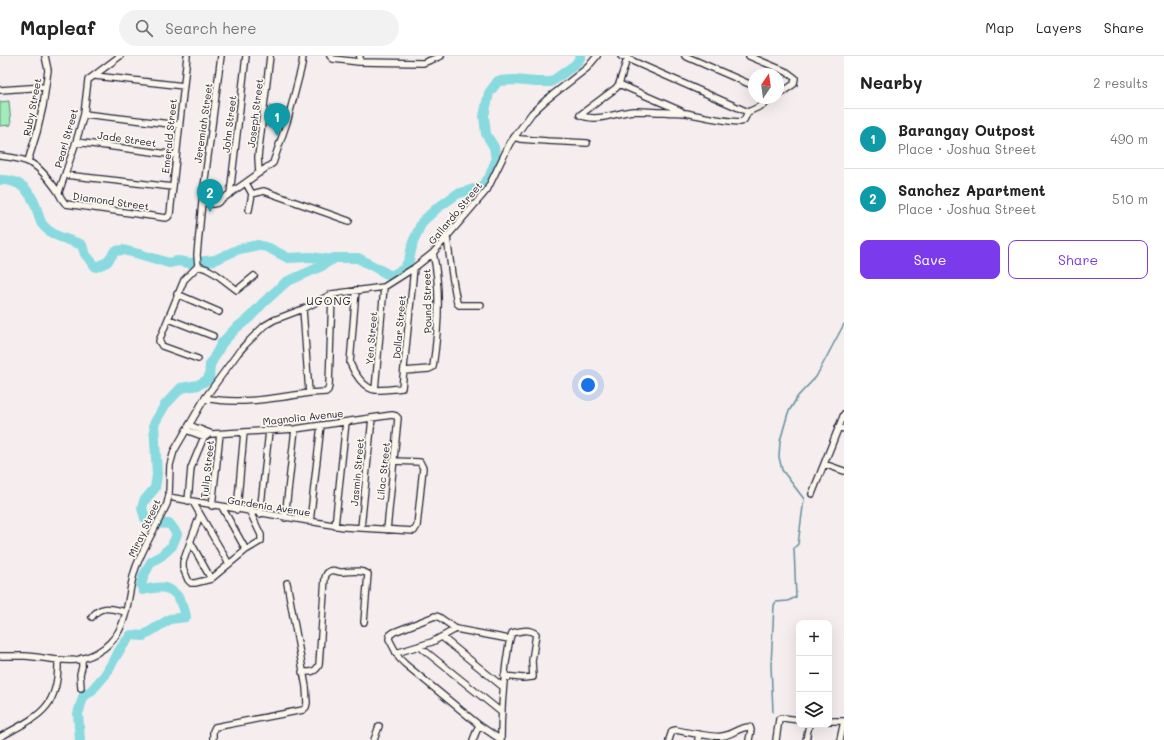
<!DOCTYPE html>
<meta charset="utf-8">
<style>
:root{--surface:#fff;--page:#f2f2f2;--text:#222;--muted:#767676;--line:#e0e0e0;--accent:#7c3aed}
body{margin:0;font-family:Mali,sans-serif;background:var(--page);color:var(--text)}
.controls{position:absolute;right:12px;bottom:12px;display:grid;overflow:hidden;border-radius:8px;box-shadow:0 4px 16px #0002}
.controls button{width:36px;height:36px;display:grid;place-items:center;padding:0;border:0;border-bottom:1px solid var(--line);background:var(--surface);color:var(--text);font:20px sans-serif}
.compass{position:absolute;left:748px;top:12px;width:36px;height:36px;border-radius:50%;background:var(--surface);box-shadow:0 4px 16px #0002;rotate:13deg}
.you{position:absolute;left:588px;top:329px;width:14px;height:14px;margin:-10px;border:3px solid #fff;border-radius:50%;background:#1a73e8;box-shadow:0 0 0 6px #1a73e833}
.badge{display:grid;place-items:center;width:26px;height:26px;border-radius:50%;background:var(--accent);color:#fff;font-size:13px;font-weight:700}
.pin{position:absolute;translate:-50% -33px;filter:drop-shadow(0 1px 2px #0008)}
.pin::after{content:'';position:absolute;top:21px;width:14px;height:12px;background:inherit;clip-path:polygon(0 0,100% 0,50% 100%)}
.list{margin:0;padding:0;list-style:none}
h2{display:flex;justify-content:space-between;align-items:center;height:52px;margin:0;padding:0 16px;font-size:17px}
h2 small{font-size:13px;font-weight:400;color:var(--muted)}
.list li{display:grid;grid-template-columns:26px 1fr auto;gap:12px;align-items:center;box-sizing:border-box;height:60px;padding:0 16px;border-top:1px solid var(--line)}
.list b{display:block;font-size:15px;white-space:nowrap}
.list p{margin:0;font-size:13px;white-space:nowrap;color:var(--muted)}
.list em{font-size:13px;font-style:normal;color:var(--muted)}
.actions{display:flex;gap:8px;padding:12px 16px}
.actions a{flex:1;padding:9px 0;border:1px solid var(--accent);border-radius:8px;text-align:center;font-size:14px;color:var(--accent)}
.actions .main{background:var(--accent);color:#fff}
.icon{flex:none;width:22px;height:22px;fill:none;stroke:currentColor;stroke-width:2;stroke-linecap:round;stroke-linejoin:round}
.map{position:relative;flex:none;width:844px;height:684px;overflow:hidden}
header{display:flex;align-items:center;gap:24px;box-sizing:border-box;height:56px;padding:0 20px;background:var(--surface);border-bottom:1px solid var(--line)}
header strong{font-size:19px}
nav{display:flex;gap:22px;margin-inline-start:auto;font-size:14px}
.search{width:280px;height:36px;background:var(--page);display:flex;align-items:center;gap:10px;box-sizing:border-box;padding:0 14px;border-radius:22px;color:var(--muted);font-size:15px}
main{display:flex}
aside{flex:1;background:var(--surface)}
.map>svg:first-child{display:block}
.green{fill:#a2ebba;stroke:#62867a}
.lines{fill:none;stroke-linecap:round;stroke-linejoin:round}
.stream{stroke:#60909d;stroke-width:1.5}
.river{stroke:#89dadf;stroke-width:10}
.minor-casing{stroke:#22223b;stroke-width:8}
.minor{stroke:#fbf7ec;stroke-width:5.5}
.labels{text-anchor:middle;dominant-baseline:central;stroke-width:3.5;stroke-linejoin:round;paint-order:stroke}
.street-label{font-size:10px;fill:#22223b;stroke:#fbf7ec}
.neighbourhood-label{font-size:11px;letter-spacing:1px;fill:#22223b;stroke:#fbf7ec}
</style>
<header>
<strong>Mapleaf</strong>
<div class="search"><svg class="icon" aria-label="search" viewBox="0 0 24 24"><circle cx="10" cy="10" r="6"/><path d="M15 15l6 6"/></svg>Search here</div>
<nav><a>Map</a><a>Layers</a><a>Share</a></nav>
</header>
<main>
<div class="map">
<svg width="844" height="684" viewBox="0 0 844 684">
<rect width="100%" height="100%" fill="#f5edee"/>
<filter id="ink" filterUnits="userSpaceOnUse"><feTurbulence type="fractalNoise" baseFrequency=".025" numOctaves="2"/><feDisplacementMap in="SourceGraphic" scale="8" xChannelSelector="R" yChannelSelector="G"/><feConvolveMatrix kernelMatrix="1 2 1 2 8 2 1 2 1" color-interpolation-filters="sRGB"/></filter>
<g filter="url(#ink)">
<path class="green" d="M 9,45 L 11,69 L 0,70 L 0,46 Z
M 270,50 L 284,53 L 280,72 L 266,68 Z"/>
<g class="lines">
<path class="stream" d="M 773,656 L 771,609 L 774,549 L 776,546 L 788,545 L 796,541 L 794,492 L 798,488 L 804,443 L 782,414 L 779,401 L 780,385 L 788,357 L 798,340 L 816,321 L 844,268"/>
<path class="river" d="M 0,124 C 19,123 30,134 36,151 C 38,156 39,163 42,168 C 53,182 67,182 82,189 L 85,198 L 96,211 L 107,206 L 115,195 L 123,194 L 139,198 L 169,207 L 178,205 L 189,207 L 215,204 L 239,193 L 258,189 L 269,192 L 288,202 L 311,201 L 332,204
M 80,684 L 78,658 L 83,641 L 92,634 L 105,619 L 121,592 L 131,579 L 143,580 L 170,563 L 186,561 C 184,549 178,535 165,532 C 160,530 149,533 143,534 L 141,529 L 144,519 L 151,506 L 161,500 L 172,490 L 177,478 L 170,468 L 149,467 L 145,462 L 142,452 L 144,445 L 155,432 L 157,419 L 154,368 L 165,349 L 181,332 L 198,329 L 209,323 L 210,309 L 222,287 L 235,273 L 249,262 L 263,247 L 286,226 L 320,211 L 334,202 L 358,202 L 391,220 L 404,213 L 409,204 L 413,186 L 422,166 L 436,153 L 457,138 L 481,131 L 489,122 L 496,104 L 494,91 L 486,78 L 484,60 L 489,37 L 498,25 L 514,24 L 536,26 L 551,26 L 576,8 L 581,0"/>
<g class="minor-casing">
<path id="minor" d="M 221,0 L 202,146 L 197,199 L 198,210 L 207,213 L 216,218 L 237,234 L 254,220
M 330,0 L 333,3 L 359,6 L 423,7 L 441,0
M 621,0 L 748,56 L 763,49 L 773,42
M 628,0 L 619,28 L 681,55
M 685,0 L 754,30
M 749,0 L 787,16 L 795,22 L 794,28 L 778,39
M 359,6 L 360,0
M 95,20 L 184,30
M 619,28 L 616,32 L 580,59 C 597,67 617,56 634,55 C 644,55 654,56 665,56 C 672,57 679,56 686,57 C 705,61 722,65 741,66 L 744,64 L 748,56
M 0,34 L 45,31
M 84,58 L 179,69
M 514,81 L 520,83 L 547,85 L 587,87
M 76,86 L 176,99
M 0,100 C 31,103 38,108 56,133 C 60,138 61,144 66,148 L 166,162 L 168,161 L 170,158 L 187,0
M 28,105 L 37,76 L 43,50 L 48,14 L 45,0
M 259,117 L 258,101 L 270,0
M 65,119 L 173,131
M 246,127 L 252,138 L 249,154
M 59,136 L 76,86 L 84,58 L 88,24 L 120,0
M 230,138 L 246,0
M 252,138 L 264,135 L 349,165
M 202,146 L 213,148 L 217,147 L 273,107 L 288,63 L 302,9 L 303,0
M 447,181 L 452,219 L 457,247 L 459,249 L 481,249
M 198,210 L 184,224 L 159,285 L 162,290 L 198,303
M 356,234 L 350,307 C 354,317 364,333 376,334 C 385,334 394,333 402,332 L 414,212
M 177,238 L 219,256
M 169,263 L 213,280
M 404,315 L 429,313 L 433,311 C 438,277 441,231 433,197
M 375,334 L 384,231
M 309,337 L 326,336 L 328,334 L 329,330 L 332,238
M 205,342 C 239,349 275,342 309,337 L 303,253
M 189,369 L 212,378 L 244,376 L 295,373 L 392,359 L 396,360 L 398,362 L 387,474
M 838,371 L 844,373
M 186,374 L 205,381 L 208,379
M 824,408 L 844,415
M 812,438 L 844,358
M 174,442 L 344,471 L 414,475 L 417,470 L 423,412 L 420,406 L 393,405
M 188,445 L 191,412 L 206,376
M 193,446 L 229,508
M 212,450 L 220,378
M 222,451 L 246,494
M 237,454 L 244,376
M 260,458 L 269,375
M 200,459 L 183,506 L 183,512 L 188,524 L 191,527 L 195,527 L 211,523 L 246,494 L 261,485 L 261,479 L 250,456
M 285,462 L 295,373
M 310,466 L 321,369
M 335,470 L 346,366
M 361,472 L 372,362
M 190,485 L 211,523
M 92,561 C 101,548 112,553 126,556
M 442,581 L 503,631
M 419,590 L 501,656
M 396,597 L 432,586 L 456,573
M 0,600 C 8,600 16,600 25,600 C 42,601 59,606 76,604 C 87,602 96,598 104,592 C 132,570 125,541 136,511 C 144,490 157,469 167,448 L 169,439 L 170,409 L 174,395 L 205,342 L 238,297 L 245,289 L 264,270 L 274,264 L 303,253 L 332,238 L 384,231 L 414,212 L 433,197 L 487,134 L 510,87 L 532,57 L 546,44 L 587,12 L 597,0
M 302,616 C 310,616 315,617 319,609 L 325,522 C 326,518 327,516 330,515 C 335,513 339,517 343,516 C 351,516 360,513 368,518 L 364,566
M 81,632 L 80,618 L 82,611 L 82,602
M 829,665 L 844,665
M 0,681 C 38,660 59,654 58,604
M 213,684 L 213,675 L 215,671 L 303,654 L 306,651 L 307,647 L 306,631 L 287,527
M 374,684 L 379,670
M 473,684 L 479,669
M 501,684 L 479,669 L 405,608 L 399,602 L 389,583 L 390,579 L 394,576 L 435,560 L 439,561 L 456,573 L 509,583
M 501,684 C 501,658 503,632 506,607 C 508,597 508,586 512,577 C 521,575 528,572 536,578 L 532,605 L 533,621 L 523,622 L 504,620
M 669,684 L 672,675 L 676,674 C 686,676 715,682 723,680 C 733,678 739,671 750,671 L 751,674 L 749,684
M 698,684 L 699,678
M 776,684 L 779,663 L 783,662 L 799,664
M 806,684 L 809,669
M 840,684 L 844,665"/>
</g>
<use href="#minor" class="minor"/>
</g>
</g>
<g class="labels">
<g class="street-label">
<text transform="translate(32 51) rotate(-79)">Ruby Street</text>
<text transform="translate(255 57) rotate(-83)">Joseph Street</text>
<text transform="translate(203 67) rotate(-82)">Jeremiah Street</text>
<text transform="translate(229 68) rotate(-83)">John Street</text>
<text transform="translate(169 80) rotate(-84)">Emerald Street</text>
<text transform="translate(66 82) rotate(-74)">Pearl Street</text>
<text transform="translate(127 83) rotate(8)">Jade Street</text>
<text transform="translate(111 145) rotate(8)">Diamond Street</text>
<text transform="translate(455 157) rotate(-50)">Gallardo Street</text>
<text transform="translate(427 245) rotate(-91)">Pound Street</text>
<text transform="translate(399 271) rotate(-85)">Dollar Street</text>
<text transform="translate(371 282) rotate(-85)">Yen Street</text>
<text transform="translate(303 361) rotate(-6)">Magnolia Avenue</text>
<text transform="translate(207 413) rotate(-84)">Tulip Street</text>
<text transform="translate(383 415) rotate(-84)">Lilac Street</text>
<text transform="translate(357 416) rotate(-85)">Jasmin Street</text>
<text transform="translate(269 450) rotate(9)">Gardenia Avenue</text>
<text transform="translate(144 472) rotate(-65)">Miray Street</text>
</g>
<g class="neighbourhood-label">
<text x="329" y="244">UGONG</text>
</g>
</g>
</svg>
<div class="controls">
<button>+</button>
<button>−</button>
<button><svg class="icon" aria-label="layers" viewBox="0 0 24 24"><path d="M12 4l9 5-9 5-9-5zM3 14l9 5 9-5"/></svg></button>
</div>
<svg class="compass" viewBox="-18 -18 36 36"><path d="M0-13l5 13h-10z" fill="#e53935"/><path d="M0 13l5-13h-10z" fill="#767676"/></svg>
<div class="you"></div>
<div class="pin badge" style="left:277px;top:80px;background:#0f9aa8">1</div>
<div class="pin badge" style="left:210px;top:156px;background:#0f9aa8">2</div>
</div>
<aside>
<h2>Nearby<small>2 results</small></h2>
<ul class="list">
<li><span class="badge" style="background:#0f9aa8">1</span><div><b>Barangay Outpost</b><p>Place · Joshua Street</p></div><em>490 m</em></li>
<li><span class="badge" style="background:#0f9aa8">2</span><div><b>Sanchez Apartment</b><p>Place · Joshua Street</p></div><em>510 m</em></li>
</ul>
<div class="actions"><a class="main">Save</a><a>Share</a></div>
</aside>
</main>
